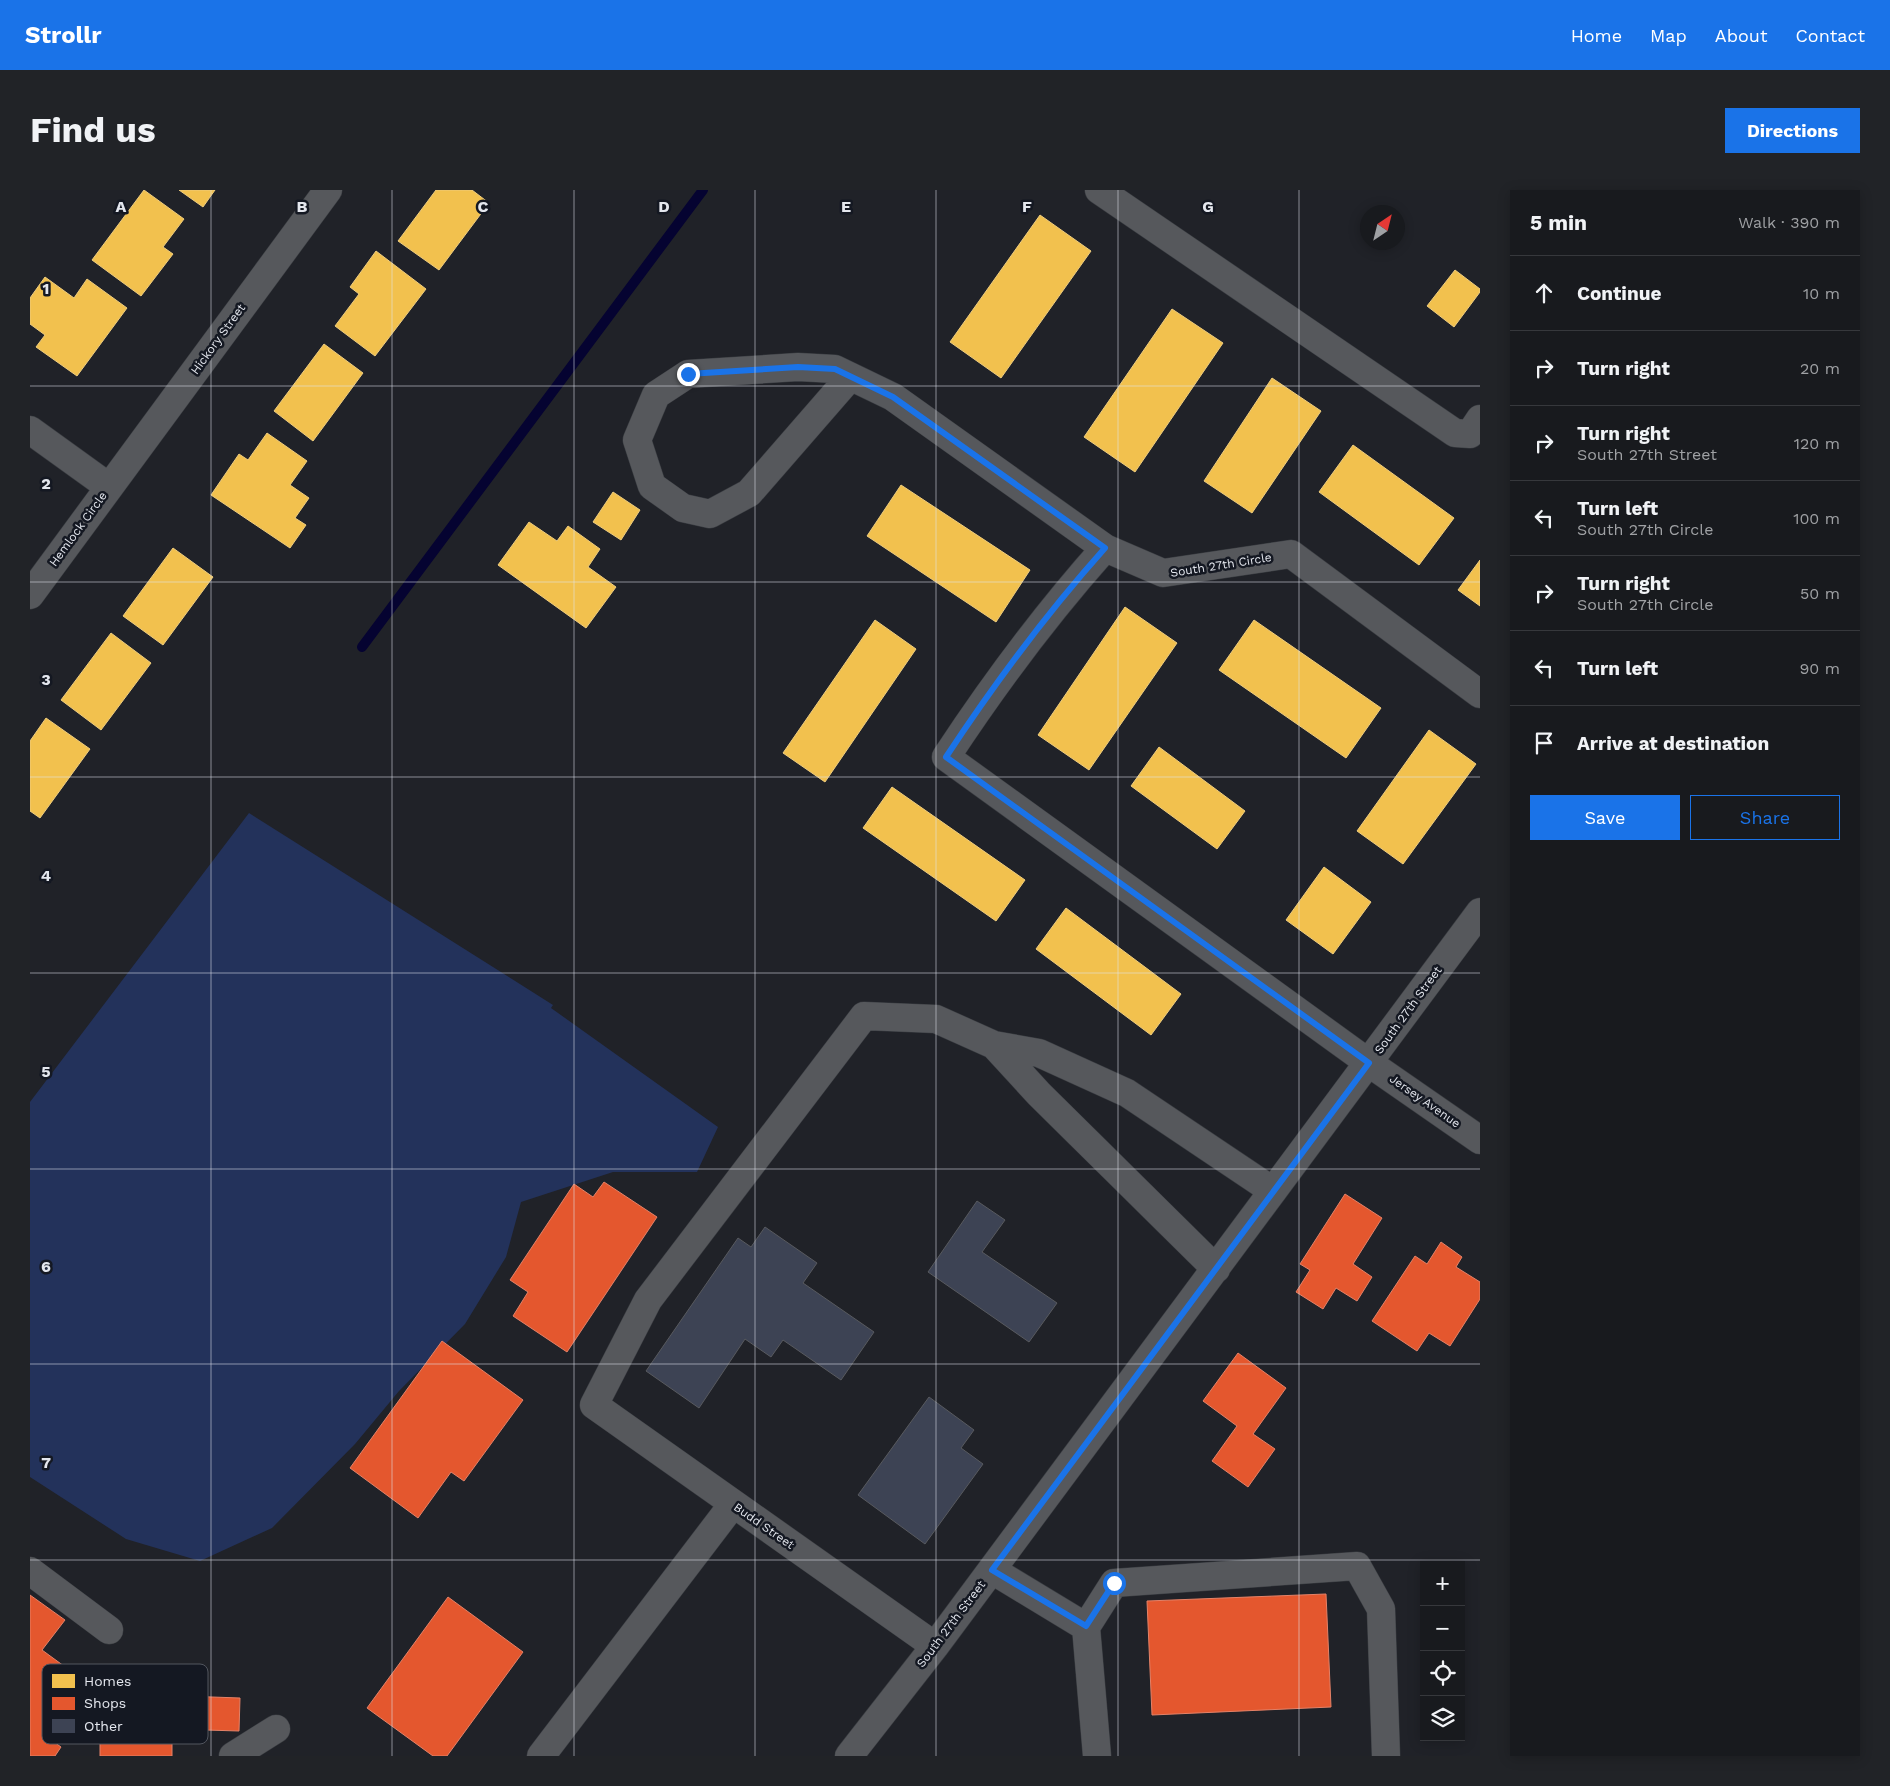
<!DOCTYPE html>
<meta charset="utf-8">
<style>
:root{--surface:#181a1e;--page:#212327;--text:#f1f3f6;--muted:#9fa1a4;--line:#36383c;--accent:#1a73e8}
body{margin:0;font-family:"Work Sans",sans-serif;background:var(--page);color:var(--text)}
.controls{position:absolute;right:15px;bottom:15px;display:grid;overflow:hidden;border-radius:0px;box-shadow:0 2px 12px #0003}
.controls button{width:45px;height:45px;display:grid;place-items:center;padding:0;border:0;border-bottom:1px solid var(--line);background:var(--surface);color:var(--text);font:25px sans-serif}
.compass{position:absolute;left:1330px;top:15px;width:45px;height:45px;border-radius:50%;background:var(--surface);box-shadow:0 2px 12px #0003;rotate:35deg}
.stop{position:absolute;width:15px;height:15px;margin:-11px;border:4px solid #1a73e8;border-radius:50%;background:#fff}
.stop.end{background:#1a73e8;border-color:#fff;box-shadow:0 1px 5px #0008}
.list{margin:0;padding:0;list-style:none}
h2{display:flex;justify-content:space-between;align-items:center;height:65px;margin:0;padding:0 20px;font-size:21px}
h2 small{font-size:16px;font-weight:400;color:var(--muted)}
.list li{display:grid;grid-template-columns:32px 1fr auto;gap:15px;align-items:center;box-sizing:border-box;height:75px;padding:0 20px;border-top:1px solid var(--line)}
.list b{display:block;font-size:19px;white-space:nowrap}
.list p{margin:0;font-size:16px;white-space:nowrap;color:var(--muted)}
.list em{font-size:16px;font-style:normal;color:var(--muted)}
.actions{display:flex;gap:10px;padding:15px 20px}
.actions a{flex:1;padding:11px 0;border:1px solid var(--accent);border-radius:0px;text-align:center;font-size:18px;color:var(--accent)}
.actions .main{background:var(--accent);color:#fff}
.icon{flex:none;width:28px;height:28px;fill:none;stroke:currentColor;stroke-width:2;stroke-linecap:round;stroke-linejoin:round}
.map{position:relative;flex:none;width:1450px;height:1566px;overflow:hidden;border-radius:0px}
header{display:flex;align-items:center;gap:30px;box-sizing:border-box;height:70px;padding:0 25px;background:var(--accent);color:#fff}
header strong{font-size:24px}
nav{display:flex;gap:28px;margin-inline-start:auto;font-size:18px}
.intro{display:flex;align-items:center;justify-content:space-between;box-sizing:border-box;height:120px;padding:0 30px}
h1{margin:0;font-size:35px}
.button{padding:12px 22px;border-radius:0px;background:var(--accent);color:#fff;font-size:18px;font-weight:700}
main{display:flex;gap:30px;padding:0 30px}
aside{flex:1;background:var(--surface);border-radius:0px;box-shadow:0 2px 12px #0003}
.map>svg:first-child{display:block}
.green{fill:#23325b}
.homes{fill:#f2c14e;stroke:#eecc7e}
.shops{fill:#e4572e;stroke:#e48268}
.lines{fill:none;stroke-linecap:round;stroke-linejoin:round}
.stream{stroke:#050331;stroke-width:10}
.building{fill:#3d4354;stroke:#585a5f}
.minor-casing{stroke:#393c41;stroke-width:29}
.minor{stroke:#56585c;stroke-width:28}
.route{stroke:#1a73e8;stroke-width:6}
.grid{fill:none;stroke:#e4e7ee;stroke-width:1;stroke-opacity:0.55}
.labels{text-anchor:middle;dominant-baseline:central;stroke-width:5;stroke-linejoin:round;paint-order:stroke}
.street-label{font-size:12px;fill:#e4e7ee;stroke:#141822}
.key{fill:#141822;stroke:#52565f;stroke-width:1}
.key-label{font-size:14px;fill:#e4e7ee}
.grid-label{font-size:16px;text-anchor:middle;font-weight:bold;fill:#e4e7ee;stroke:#141822;stroke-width:5;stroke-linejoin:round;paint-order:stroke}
</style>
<header>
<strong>Strollr</strong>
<nav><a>Home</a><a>Map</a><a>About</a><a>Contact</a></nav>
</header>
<div class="intro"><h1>Find us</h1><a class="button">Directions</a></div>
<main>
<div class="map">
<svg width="1450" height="1566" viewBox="0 0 1450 1566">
<rect width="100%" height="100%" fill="#202228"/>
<path class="green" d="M 219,623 L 523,815 L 521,818 L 688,937 L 667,982 L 583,982 L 491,1012 L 476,1067 L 435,1134 L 369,1201 L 325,1254 L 242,1338 L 170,1371 L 96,1349 L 0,1287 L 0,912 Z"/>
<path class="homes" d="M 114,0 L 154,29 L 133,57 L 143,64 L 111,106 L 62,70 Z
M 149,0 L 185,0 L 173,17 Z
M 406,0 L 442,0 L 459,13 L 409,80 L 368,51 Z
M 1010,25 L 1061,61 L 971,188 L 920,152 Z
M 346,61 L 396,99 L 345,166 L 305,136 L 329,104 L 320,97 Z
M 1425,80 L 1450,99 L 1450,102 L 1424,137 L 1397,116 Z
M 15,87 L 44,108 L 57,89 L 97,118 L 47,186 L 6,157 L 15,145 L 0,134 L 0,108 Z
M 1142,119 L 1193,153 L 1105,282 L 1054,247 Z
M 294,154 L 333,183 L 283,251 L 244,221 Z
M 1242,188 L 1291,221 L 1222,323 L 1174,291 Z
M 237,243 L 277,271 L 260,295 L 279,308 L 265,328 L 276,335 L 260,358 L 181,305 L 209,264 L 218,270 Z
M 1323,255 L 1424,328 L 1389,375 L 1289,302 Z
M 871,295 L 1000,380 L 966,432 L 837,346 Z
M 583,302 L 610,320 L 591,350 L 563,332 Z
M 499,332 L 527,351 L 538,336 L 570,359 L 558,377 L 586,397 L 556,438 L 468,375 Z
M 143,358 L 183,387 L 133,455 L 93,426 Z
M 1450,370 L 1450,416 L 1428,400 Z
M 1095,417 L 1147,453 L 1059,580 L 1008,545 Z
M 845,430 L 886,459 L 795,592 L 753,563 Z
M 1224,430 L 1351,518 L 1316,568 L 1189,480 Z
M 81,443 L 121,473 L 71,540 L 31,510 Z
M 16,528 L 60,559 L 10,628 L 0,621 L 0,551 Z
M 1399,540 L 1446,574 L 1373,674 L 1327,641 Z
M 1129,557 L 1215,621 L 1187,659 L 1101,596 Z
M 862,597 L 995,690 L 966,731 L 833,638 Z
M 1294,677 L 1341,712 L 1303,764 L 1256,730 Z
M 1036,718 L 1151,804 L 1121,845 L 1006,759 Z"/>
<path class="shops" d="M 574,992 L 627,1027 L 537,1162 L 483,1126 L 498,1102 L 480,1090 L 544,994 L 563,1007 Z
M 1315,1004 L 1352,1028 L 1323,1074 L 1342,1087 L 1327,1111 L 1306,1098 L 1293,1119 L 1266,1102 L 1280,1080 L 1270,1074 Z
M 1411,1052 L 1432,1067 L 1426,1077 L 1450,1092 L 1450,1109 L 1420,1156 L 1399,1143 L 1387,1161 L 1342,1131 L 1385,1066 L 1397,1074 Z
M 412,1151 L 493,1210 L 434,1291 L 421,1282 L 388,1328 L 320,1278 Z
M 1208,1163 L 1256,1198 L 1223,1244 L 1245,1259 L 1218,1297 L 1182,1271 L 1207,1236 L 1173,1211 Z
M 1296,1404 L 1301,1517 L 1122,1525 L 1117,1411 Z
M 0,1405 L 35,1430 L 12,1460 L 64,1498 L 24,1552 L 31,1557 L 25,1566 L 0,1566 Z
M 418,1407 L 493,1462 L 417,1566 L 403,1566 L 337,1518 Z
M 98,1504 L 210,1508 L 209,1541 L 142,1539 L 142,1566 L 70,1566 L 70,1536 L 98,1537 Z"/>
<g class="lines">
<path class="stream" d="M 332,457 L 673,0"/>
</g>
<path class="building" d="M 947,1011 L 975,1030 L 952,1062 L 1027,1113 L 999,1152 L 898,1082 Z
M 735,1037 L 787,1073 L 773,1093 L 844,1142 L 811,1190 L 753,1150 L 741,1167 L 715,1149 L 669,1218 L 616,1181 L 708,1048 L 721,1057 Z
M 899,1207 L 944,1240 L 931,1258 L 953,1274 L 895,1354 L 828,1305 Z"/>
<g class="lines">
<g class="minor-casing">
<path id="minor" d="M 1069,0 L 1425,243 L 1440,244 L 1450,229
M 820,187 L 719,303 L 680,324 L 653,318 L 622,296 L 607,250 L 626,205 L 658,184 L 768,177 L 805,179 L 863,207 L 1075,358
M 0,240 L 79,297
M 0,405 L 298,0
M 1450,504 L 1261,364 L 1133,383 L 1075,358 C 1017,423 964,494 916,567 L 1339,873 L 1450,950
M 964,855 L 1009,904 L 1186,1079
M 962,1380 L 1056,1437 L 1067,1566
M 0,1381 L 79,1440
M 1056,1437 L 1084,1393 L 1327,1376 L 1351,1419 L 1356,1566
M 905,1456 L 564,1215 L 618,1110 L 834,826 L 906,829 L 964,855 L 1009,863 L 1097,903 L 1243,1001
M 203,1566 L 246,1539
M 511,1566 L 703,1314
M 819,1566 L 905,1456 L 1450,722"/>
</g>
<use href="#minor" class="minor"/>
</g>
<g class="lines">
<path class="route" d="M 658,184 L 768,177 L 805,179 L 863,207 L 1075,358 C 1017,423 964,494 916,567 L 1339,873 L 962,1380 L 1056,1436 L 1084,1393"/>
</g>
<path class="grid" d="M 181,0 L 181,1566M 362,0 L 362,1566M 544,0 L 544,1566M 725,0 L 725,1566M 906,0 L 906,1566M 1088,0 L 1088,1566M 1269,0 L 1269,1566M 0,196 L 1450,196M 0,392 L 1450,392M 0,587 L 1450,587M 0,783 L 1450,783M 0,979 L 1450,979M 0,1174 L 1450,1174M 0,1370 L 1450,1370"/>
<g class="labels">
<g class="street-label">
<text transform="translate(188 149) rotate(-54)">Hickory Street</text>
<text transform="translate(48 339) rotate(-54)">Hemlock Circle</text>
<text transform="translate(1191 375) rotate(-9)">South 27th Circle</text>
<text transform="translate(1378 820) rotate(-54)">South 27th Street</text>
<text transform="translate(1395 911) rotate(35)">Jersey Avenue</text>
<text transform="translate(734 1336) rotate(35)">Budd Street</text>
<text transform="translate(921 1434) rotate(-53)">South 27th Street</text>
</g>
</g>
<rect x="12" y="1474" width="166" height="80" rx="8" class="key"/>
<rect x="22" y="1484" width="23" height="14" fill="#f2c14e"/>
<rect x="22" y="1507" width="23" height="13" fill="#e4572e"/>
<rect x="22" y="1529" width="23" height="14" fill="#3d4354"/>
<g class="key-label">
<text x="54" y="1496">Homes</text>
<text x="54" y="1518">Shops</text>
<text x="54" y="1541">Other</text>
</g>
<g class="grid-label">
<text x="91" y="22">A</text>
<text x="272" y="22">B</text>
<text x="453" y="22">C</text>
<text x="634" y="22">D</text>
<text x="816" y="22">E</text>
<text x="997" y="22">F</text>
<text x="1178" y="22">G</text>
<text x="16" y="104">1</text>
<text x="16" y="299">2</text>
<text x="16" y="495">3</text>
<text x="16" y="691">4</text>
<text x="16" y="887">5</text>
<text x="16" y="1082">6</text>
<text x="16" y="1278">7</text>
</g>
</svg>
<div class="controls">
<button>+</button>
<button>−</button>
<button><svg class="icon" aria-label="locate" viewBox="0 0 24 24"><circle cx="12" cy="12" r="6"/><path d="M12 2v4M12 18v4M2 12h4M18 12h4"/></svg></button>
<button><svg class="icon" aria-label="layers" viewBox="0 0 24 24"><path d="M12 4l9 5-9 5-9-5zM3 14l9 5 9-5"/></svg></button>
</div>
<svg class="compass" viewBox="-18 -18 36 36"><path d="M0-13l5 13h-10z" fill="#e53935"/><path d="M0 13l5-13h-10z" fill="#9fa1a4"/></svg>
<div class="stop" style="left:1084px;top:1393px"></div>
<div class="stop end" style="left:658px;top:184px"></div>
</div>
<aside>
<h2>5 min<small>Walk · 390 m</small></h2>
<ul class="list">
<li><svg class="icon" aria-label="ahead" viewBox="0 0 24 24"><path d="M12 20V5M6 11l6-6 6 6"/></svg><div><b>Continue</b></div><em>10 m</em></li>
<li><svg class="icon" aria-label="right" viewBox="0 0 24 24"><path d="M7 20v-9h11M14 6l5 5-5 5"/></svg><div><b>Turn right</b></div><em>20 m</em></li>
<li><svg class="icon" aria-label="right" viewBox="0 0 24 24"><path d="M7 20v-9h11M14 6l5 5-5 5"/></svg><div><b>Turn right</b><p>South 27th Street</p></div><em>120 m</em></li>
<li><svg class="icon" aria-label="left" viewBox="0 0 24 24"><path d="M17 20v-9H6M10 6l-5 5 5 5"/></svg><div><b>Turn left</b><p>South 27th Circle</p></div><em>100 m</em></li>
<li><svg class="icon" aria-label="right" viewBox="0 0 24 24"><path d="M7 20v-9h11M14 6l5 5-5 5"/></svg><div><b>Turn right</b><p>South 27th Circle</p></div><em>50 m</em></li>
<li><svg class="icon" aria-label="left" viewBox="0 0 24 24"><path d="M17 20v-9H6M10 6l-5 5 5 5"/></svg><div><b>Turn left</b></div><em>90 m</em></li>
<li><svg class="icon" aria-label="arrive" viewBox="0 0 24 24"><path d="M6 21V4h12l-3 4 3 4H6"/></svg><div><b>Arrive at destination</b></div></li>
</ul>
<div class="actions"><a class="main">Save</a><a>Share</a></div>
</aside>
</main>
